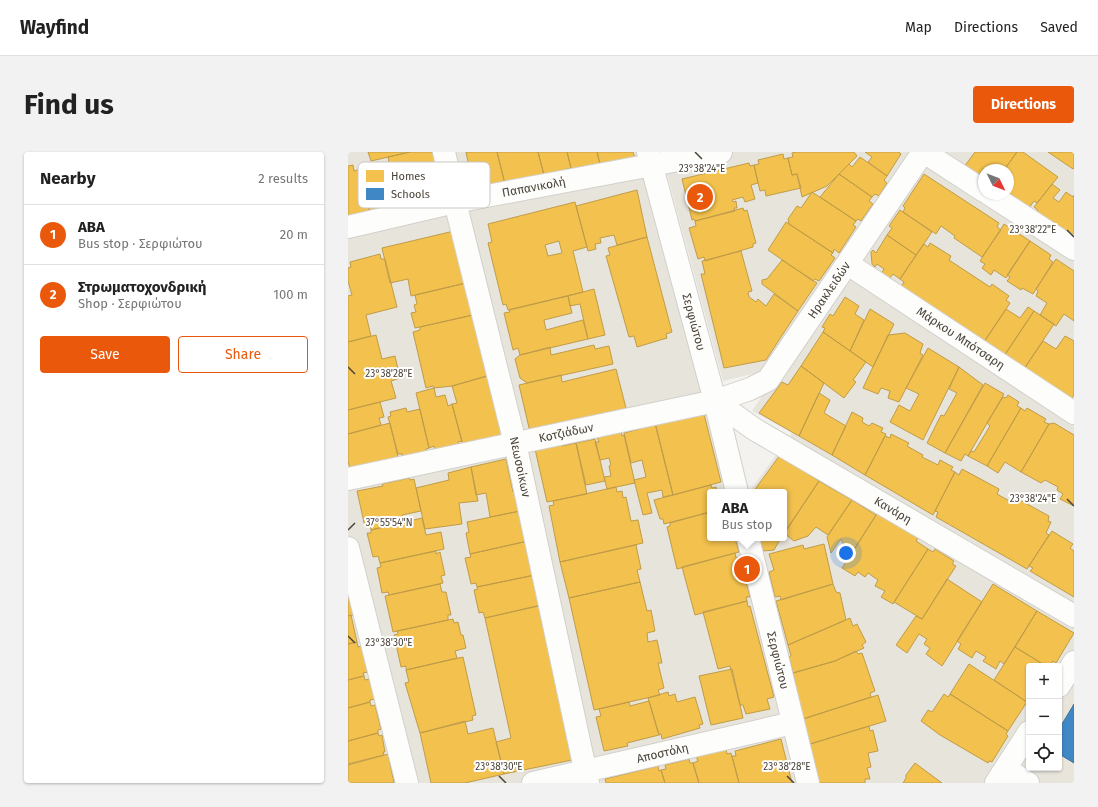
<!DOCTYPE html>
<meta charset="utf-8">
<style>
:root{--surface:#fff;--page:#f2f2f2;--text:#222;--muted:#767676;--line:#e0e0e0;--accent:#ea580c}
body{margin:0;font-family:"Fira Sans",sans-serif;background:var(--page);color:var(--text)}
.controls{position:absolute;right:12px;bottom:12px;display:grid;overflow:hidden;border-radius:4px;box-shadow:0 1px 3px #0004}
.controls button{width:36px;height:36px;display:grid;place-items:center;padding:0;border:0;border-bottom:1px solid var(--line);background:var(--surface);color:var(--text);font:20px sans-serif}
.compass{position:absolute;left:630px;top:12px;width:36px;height:36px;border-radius:50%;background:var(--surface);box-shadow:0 1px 3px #0004;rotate:133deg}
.you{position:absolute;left:498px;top:401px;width:14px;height:14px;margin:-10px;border:3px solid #fff;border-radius:50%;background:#1a73e8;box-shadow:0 0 0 6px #1a73e833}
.badge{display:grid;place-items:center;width:26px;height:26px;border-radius:50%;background:var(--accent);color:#fff;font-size:13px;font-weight:700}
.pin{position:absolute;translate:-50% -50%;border:2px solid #fff;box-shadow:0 1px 4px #0006}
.popup{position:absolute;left:359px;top:337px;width:80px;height:52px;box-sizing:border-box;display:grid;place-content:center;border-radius:4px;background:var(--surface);filter:drop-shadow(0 1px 3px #0005);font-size:13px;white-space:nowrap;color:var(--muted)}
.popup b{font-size:15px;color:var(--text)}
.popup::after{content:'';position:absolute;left:50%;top:100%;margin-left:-8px;border:8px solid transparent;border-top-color:var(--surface)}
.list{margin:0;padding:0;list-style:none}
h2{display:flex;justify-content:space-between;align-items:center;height:52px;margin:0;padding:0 16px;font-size:17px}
h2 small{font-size:13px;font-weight:400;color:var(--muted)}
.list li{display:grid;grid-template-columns:26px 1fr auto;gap:12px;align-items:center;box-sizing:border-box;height:60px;padding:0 16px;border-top:1px solid var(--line)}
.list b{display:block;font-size:15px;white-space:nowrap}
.list p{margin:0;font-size:13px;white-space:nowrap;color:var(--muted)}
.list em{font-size:13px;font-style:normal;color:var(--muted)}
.actions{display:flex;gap:8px;padding:12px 16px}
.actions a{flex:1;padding:9px 0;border:1px solid var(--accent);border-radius:4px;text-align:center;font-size:14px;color:var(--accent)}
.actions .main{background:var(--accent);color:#fff}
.icon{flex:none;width:22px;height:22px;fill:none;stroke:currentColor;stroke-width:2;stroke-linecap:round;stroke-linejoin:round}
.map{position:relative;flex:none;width:726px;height:631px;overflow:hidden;border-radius:4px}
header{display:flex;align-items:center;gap:24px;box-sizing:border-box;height:56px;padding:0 20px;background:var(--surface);border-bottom:1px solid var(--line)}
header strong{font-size:19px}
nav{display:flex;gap:22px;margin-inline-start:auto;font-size:14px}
.intro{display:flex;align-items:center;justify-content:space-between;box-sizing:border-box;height:96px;padding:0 24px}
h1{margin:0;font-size:28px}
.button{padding:10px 18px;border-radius:4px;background:var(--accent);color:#fff;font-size:14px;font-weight:700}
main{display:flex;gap:24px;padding:0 24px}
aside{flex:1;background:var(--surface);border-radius:4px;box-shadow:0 1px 3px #0004}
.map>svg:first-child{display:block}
.residential{fill:#e7e4dc;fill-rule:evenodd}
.education{fill:#eae5da}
.homes{fill:#f2c14e;stroke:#c09c48;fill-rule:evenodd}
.schools{fill:#3f88c5;stroke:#43749b}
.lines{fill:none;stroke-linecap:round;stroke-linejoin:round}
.minor-casing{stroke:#d2d0cb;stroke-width:24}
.minor{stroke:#fdfdfc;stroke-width:22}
.ticks{fill:none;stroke:#4b4439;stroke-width:1.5}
.labels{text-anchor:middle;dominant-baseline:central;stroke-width:4;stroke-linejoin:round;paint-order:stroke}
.street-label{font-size:12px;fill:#4b4439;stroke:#fff}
.key{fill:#fff;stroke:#c9c7c4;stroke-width:1}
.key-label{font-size:11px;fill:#4b4439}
.ticks-label{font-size:10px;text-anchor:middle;fill:#4b4439;stroke:#fff;stroke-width:4;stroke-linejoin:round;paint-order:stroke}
</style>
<header>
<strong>Wayfind</strong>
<nav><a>Map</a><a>Directions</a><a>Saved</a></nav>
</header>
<div class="intro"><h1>Find us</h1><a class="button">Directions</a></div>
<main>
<aside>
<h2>Nearby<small>2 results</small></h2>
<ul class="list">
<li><span class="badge">1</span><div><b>ΑΒΑ</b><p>Bus stop · Σερφιώτου</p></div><em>20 m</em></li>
<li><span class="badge">2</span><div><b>Στρωματοχονδρική</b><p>Shop · Σερφιώτου</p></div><em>100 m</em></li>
</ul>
<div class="actions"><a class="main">Save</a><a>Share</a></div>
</aside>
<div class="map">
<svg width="726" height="631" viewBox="0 0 726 631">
<rect width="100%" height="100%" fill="#f4f2ee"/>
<path class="residential" d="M 0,0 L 291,0 L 380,340 L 362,340 L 362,386 L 391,386 L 453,631 L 0,631 Z
M 313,0 L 563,0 L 417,219 L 375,229 Z
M 580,0 L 726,0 L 726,631 L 468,631 L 410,386 L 436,386 L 436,340 L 401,340 L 444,281 L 404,259 ZM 636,18 L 660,18 L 660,42 L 636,42 ZM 681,514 L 711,514 L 711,616 L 681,616 Z"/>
<path class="education" d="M 726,535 L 726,627 L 724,631 L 719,631 L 694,616 L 711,616 L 711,560 Z"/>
<path class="homes" d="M 20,0 L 62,0 L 23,9 Z
M 62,0 L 90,0 L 101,49 L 23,67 L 12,17 L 41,11 L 40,5 Z
M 118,0 L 149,0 L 157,32 L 131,39 L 128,28 L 124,29 Z
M 149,0 L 190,0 L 196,23 L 157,32 Z
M 190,0 L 219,0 L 223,16 L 196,23 Z
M 219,0 L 249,0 L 252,13 L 224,20 Z
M 249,0 L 285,0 L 287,6 L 253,15 Z
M 448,0 L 506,0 L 509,4 L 479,34 L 454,45 L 449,22 L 444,23 L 440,6 L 445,5 L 444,1 Z
M 517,0 L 551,0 L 553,2 L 539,24 L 520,10 L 524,5 Z
M 627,0 L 669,0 L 656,18 L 636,18 L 636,29 L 616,15 Z
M 669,0 L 675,0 L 710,25 L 689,51 L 686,49 L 681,56 L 662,42 L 660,44 L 660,18 L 656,18 Z
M 700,0 L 726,0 L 726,16 L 725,17 Z
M 435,2 L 436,7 L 440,6 L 444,23 L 449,22 L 453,36 L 418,44 L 417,38 L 412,39 L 406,13 L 411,12 L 410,8 Z
M 512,5 L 539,24 L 536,28 L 539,31 L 531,44 L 527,42 L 524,45 L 491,22 L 501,12 L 504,15 Z
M 401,11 L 402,14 L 406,13 L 410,31 L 403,33 L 407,47 L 397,50 L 395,45 L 384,48 L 385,50 L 388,49 L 389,56 L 386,56 L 387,59 L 347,69 L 346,67 L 344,68 L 334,27 Z
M 5,13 L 6,19 L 12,17 L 23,67 L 0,72 L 0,14 Z
M 491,22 L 524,45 L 521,49 L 525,52 L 513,69 L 510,67 L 508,69 L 472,45 Z
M 576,22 L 651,71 L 649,75 L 653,78 L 634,105 L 606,86 L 607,84 L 593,74 L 588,82 L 555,60 L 557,56 L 555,54 Z
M 704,32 L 712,38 L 705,46 L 711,50 L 718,40 L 725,45 L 726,43 L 726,86 L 688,61 L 690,58 L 686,55 Z
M 289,38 L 299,85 L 269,93 L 266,83 L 252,86 L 253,91 L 247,92 L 248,97 L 240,99 L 228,54 Z
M 464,40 L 508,69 L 505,73 L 508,75 L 491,101 L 486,97 L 485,101 L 441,72 L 440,67 L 449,54 L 453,56 Z
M 227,50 L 239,95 L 225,99 L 235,140 L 160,158 L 158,152 L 155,153 L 140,91 L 144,90 L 140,72 ZM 211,89 L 214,101 L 200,104 L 197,93 Z
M 395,56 L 396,59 L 399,58 L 408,91 L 405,92 L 405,95 L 357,109 L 356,105 L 350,107 L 341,76 L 348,74 L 347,69 Z
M 552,58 L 584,80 L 568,103 L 539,83 L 544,76 L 541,74 Z
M 438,70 L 485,101 L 483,103 L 487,106 L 471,129 L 467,127 L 465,129 L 420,98 Z
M 656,72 L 682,89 L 658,126 L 646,118 L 643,123 L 634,116 L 637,112 L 632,109 Z
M 106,79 L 118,131 L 63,144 L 60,127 L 42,131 L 34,96 Z
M 539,83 L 568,103 L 552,127 L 545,122 L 541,127 L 533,122 L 536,117 L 529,112 L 527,115 L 524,112 L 523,100 L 525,98 L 528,101 Z
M 299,85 L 324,180 L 318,182 L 319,186 L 289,195 L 286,184 L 281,185 L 258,104 L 262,103 L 260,96 Z
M 682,89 L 703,103 L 701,107 L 705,110 L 685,142 L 674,136 L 673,138 L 659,129 L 662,125 L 659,123 Z
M 582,91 L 603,104 L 601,108 L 642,135 L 644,132 L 661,144 L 658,148 L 662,151 L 636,190 L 553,135 L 556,130 L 552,127 L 576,92 L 580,95 Z
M 393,99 L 404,139 L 400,140 L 401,145 L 408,150 L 410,147 L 418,154 L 426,142 L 450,159 L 418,208 L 376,216 L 353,122 L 357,122 L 354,109 Z
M 32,102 L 33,107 L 37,107 L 49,155 L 18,163 L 23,184 L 0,190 L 0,144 L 4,143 L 0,129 L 0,116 L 3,115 L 2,110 Z
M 708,107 L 726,119 L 726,169 L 716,162 L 708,174 L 692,163 L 699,151 L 688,144 L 690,139 L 688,137 Z
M 434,108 L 469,131 L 450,159 L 414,132 L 414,128 L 419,127 Z
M 118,131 L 125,163 L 67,176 L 63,161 L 68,160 L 66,153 L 69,152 L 67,143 Z
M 246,137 L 257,183 L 240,187 L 232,152 L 222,154 L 220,144 Z
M 220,144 L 224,161 L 196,168 L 198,178 L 235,168 L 240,187 L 172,203 L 170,196 L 165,198 L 156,161 L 162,160 L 161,158 Z
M 497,145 L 511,154 L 507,162 L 516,168 L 502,199 L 475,180 L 477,176 L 474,175 L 482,162 L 485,164 Z
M 680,155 L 686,159 L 656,204 L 636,190 L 658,157 L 672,166 Z
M 522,157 L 546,172 L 525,215 L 502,199 Z
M 686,159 L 706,172 L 676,217 L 656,204 Z
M 125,163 L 139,224 L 104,234 L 86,236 L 85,234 L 78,236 L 65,180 L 72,178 L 72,175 Z
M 475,180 L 518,210 L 505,228 L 508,230 L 496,246 L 453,214 Z
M 557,181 L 575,192 L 572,201 L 575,203 L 551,250 L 540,246 L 542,239 L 533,236 L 530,242 L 515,236 L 540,183 Z
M 28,183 L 34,207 L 47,204 L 52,226 L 43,229 L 48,246 L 0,258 L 0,190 Z
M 717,184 L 726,189 L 726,243 L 723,247 L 676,217 L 695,189 L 708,197 Z
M 246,193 L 247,197 L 261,194 L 265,212 L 179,231 L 172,226 L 167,207 L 172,203 L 202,195 L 203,203 Z
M 580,196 L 611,215 L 575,288 L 542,270 L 551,253 L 562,259 L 571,242 L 558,236 Z
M 453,214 L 476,231 L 451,284 L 411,261 L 434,230 L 440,233 Z
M 611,215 L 635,233 L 597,301 L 579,291 L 593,263 L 596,264 L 609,241 L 601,237 Z
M 268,217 L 278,256 L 272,258 L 272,260 L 182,280 L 171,233 L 213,223 L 214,230 Z
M 139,224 L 154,284 L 115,294 L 104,252 L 109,251 L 104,234 Z
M 637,231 L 656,242 L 620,304 L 617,302 L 613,309 L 597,301 Z
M 86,236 L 88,245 L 97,243 L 100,254 L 104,252 L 114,289 L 110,290 L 111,294 L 87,300 L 86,294 L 81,296 L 68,241 Z
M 471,241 L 482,248 L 476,261 L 498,274 L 484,303 L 451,284 Z
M 660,243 L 671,250 L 669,254 L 673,256 L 639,314 L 620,304 L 623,299 L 626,300 L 642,274 L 639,271 L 655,245 L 658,246 Z
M 32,250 L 36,265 L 31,266 L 33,273 L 0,282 L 0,258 Z
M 58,256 L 59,260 L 72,257 L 81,296 L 78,297 L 79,301 L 55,307 L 54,302 L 50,302 L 40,265 L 43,264 L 42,260 Z
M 673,256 L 677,259 L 679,256 L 698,267 L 696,270 L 701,272 L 673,320 L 657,310 L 650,321 L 639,314 Z
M 355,258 L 373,330 L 325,343 L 307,271 Z
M 504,260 L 515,266 L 514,270 L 521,274 L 524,271 L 535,276 L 533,280 L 538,282 L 517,323 L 484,303 Z
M 42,271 L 50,305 L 2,317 L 0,309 L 0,282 Z
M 307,271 L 325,343 L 315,345 L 314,338 L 299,341 L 304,361 L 295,363 L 286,328 L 298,325 L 294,308 L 283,311 L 276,281 L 291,277 L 291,275 Z
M 706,271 L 726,283 L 726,354 L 712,347 L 715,342 L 709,338 L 710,335 L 697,328 L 693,331 L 673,320 L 701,272 Z
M 273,279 L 274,284 L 276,283 L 287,331 L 259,337 L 256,325 L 263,324 L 261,314 L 263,313 L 261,306 L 252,308 L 247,290 L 251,290 L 249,285 Z
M 543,282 L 561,291 L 559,294 L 575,303 L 574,305 L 590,313 L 592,308 L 605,315 L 603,318 L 607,320 L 585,363 L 517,323 L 537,284 L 542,286 Z
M 247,287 L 257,329 L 238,333 L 228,291 Z
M 214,291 L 214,294 L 228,291 L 239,342 L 199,350 L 187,297 Z
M 432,303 L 471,329 L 436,382 L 436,340 L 405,340 Z
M 158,307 L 165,340 L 168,339 L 172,359 L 142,365 L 138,341 L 128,343 L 123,315 Z
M 123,315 L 130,349 L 111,351 L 114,372 L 77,377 L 68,336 L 101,328 L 100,321 Z
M 614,317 L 651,337 L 649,342 L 665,351 L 668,346 L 701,364 L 700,369 L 703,370 L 698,381 L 701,383 L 679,417 L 588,365 L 590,360 L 587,359 L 607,320 L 611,323 Z
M 61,326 L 62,328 L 66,327 L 73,359 L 54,363 L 56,370 L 23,378 L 22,373 L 17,375 L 9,339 L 35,334 L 34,332 Z
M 471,329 L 504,348 L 480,383 L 468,375 L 460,384 L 446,389 L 436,381 Z
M 363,333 L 364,336 L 368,335 L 369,340 L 362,340 L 362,360 L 316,372 L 315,367 L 312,367 L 306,348 Z
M 268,335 L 269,340 L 274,339 L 275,346 L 278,345 L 283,369 L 290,368 L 295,391 L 212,410 L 201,354 L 206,353 L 205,349 Z
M 504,348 L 528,363 L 501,406 L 493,387 L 483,401 L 479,385 Z
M 172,359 L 180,389 L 122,402 L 118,381 L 121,380 L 119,370 Z
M 362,360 L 362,386 L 387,386 L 391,400 L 329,417 L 319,375 L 322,374 L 322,371 Z
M 530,360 L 571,385 L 568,389 L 580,397 L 545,452 L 533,445 L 537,439 L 527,434 L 530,428 L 520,421 L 517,425 L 510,420 L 507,424 L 494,416 Z
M 74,366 L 78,383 L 93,380 L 96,397 L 32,411 L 30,404 L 25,405 L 19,381 L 23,381 L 23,378 Z
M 704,379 L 725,392 L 722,396 L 726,399 L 726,445 L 682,419 L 685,416 L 681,414 Z
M 412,386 L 433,386 L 426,398 L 415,399 Z
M 180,389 L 187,423 L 129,435 L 128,431 L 123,432 L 117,406 L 123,405 L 122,402 Z
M 476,392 L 485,432 L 433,448 L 432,444 L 427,445 L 421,420 L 426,418 L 421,402 L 455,393 L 456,397 Z
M 288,393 L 293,417 L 289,418 L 292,430 L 221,446 L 212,410 Z
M 580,397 L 585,400 L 587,397 L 606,409 L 604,412 L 608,414 L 574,467 L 546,450 Z
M 88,399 L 88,402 L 92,400 L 97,423 L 93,424 L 95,431 L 41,443 L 40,440 L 34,441 L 29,416 L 33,415 L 32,411 Z
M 387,401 L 388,406 L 392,405 L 402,445 L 398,445 L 399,449 L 347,463 L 334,415 Z
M 187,423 L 193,453 L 137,466 L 135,460 L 131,461 L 126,438 L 130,437 L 129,435 Z
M 599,427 L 634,450 L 594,514 L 578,502 L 582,496 L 576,492 L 579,487 L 571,482 L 559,501 L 548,493 L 568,464 L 574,467 Z
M 292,430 L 299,459 L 303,458 L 307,479 L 299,481 L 300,490 L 309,488 L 314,511 L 310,511 L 316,536 L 310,538 L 312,543 L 246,558 L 221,446 Z
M 92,432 L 94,440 L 98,440 L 103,463 L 100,463 L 100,468 L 45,480 L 37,444 Z
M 485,432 L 488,440 L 492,441 L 498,468 L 440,493 L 428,449 Z
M 645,432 L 689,459 L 656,512 L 652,509 L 648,517 L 635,509 L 638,505 L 628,499 L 624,506 L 610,497 L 613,492 L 609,489 Z
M 0,438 L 6,463 L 0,464 Z
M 399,449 L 400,455 L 402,454 L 426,545 L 419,547 L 422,557 L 398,562 L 395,553 L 392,553 L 382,514 L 370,517 L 355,460 Z
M 195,453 L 229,607 L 156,622 L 148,590 L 163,586 L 137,466 Z
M 689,459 L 726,481 L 708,511 L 705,509 L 702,514 L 698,514 L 667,495 Z
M 3,463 L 9,490 L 0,492 L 0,464 Z
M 502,466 L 505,474 L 509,472 L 518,490 L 514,493 L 516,496 L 487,509 L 445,521 L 441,505 L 443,504 L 440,493 Z
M 105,467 L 106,471 L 110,470 L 113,483 L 115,483 L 118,496 L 107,499 L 109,506 L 58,518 L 58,514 L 53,515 L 46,483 L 50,482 L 49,479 Z
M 9,490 L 10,495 L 14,494 L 20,520 L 15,521 L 16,524 L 0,528 L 0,492 Z
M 667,495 L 698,514 L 681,514 L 681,547 L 679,550 L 646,528 Z
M 508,499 L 510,502 L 514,501 L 527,539 L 522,541 L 523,545 L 455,567 L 445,521 L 487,509 Z
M 115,505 L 128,563 L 124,564 L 125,568 L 72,581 L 57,531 L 61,530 L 58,518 Z
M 621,512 L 679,550 L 660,579 L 602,542 Z
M 384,517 L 395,566 L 363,573 L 351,524 Z
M 16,524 L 17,528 L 21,527 L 27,547 L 22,548 L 22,550 L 0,556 L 0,528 Z
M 320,540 L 321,544 L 327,542 L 329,550 L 347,545 L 355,572 L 351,573 L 352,576 L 314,587 L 313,582 L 311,583 L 300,546 Z
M 596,542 L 600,545 L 602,542 L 660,579 L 658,582 L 660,584 L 644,610 L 641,609 L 640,611 L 592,583 L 573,569 L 580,558 L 584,560 Z
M 530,543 L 538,569 L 462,592 L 455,567 Z
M 301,549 L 311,583 L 279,591 L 280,594 L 256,599 L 248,565 L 253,564 L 251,557 L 281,550 L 282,554 Z
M 22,550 L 23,554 L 27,553 L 33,577 L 30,578 L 30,581 L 0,589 L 0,556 Z
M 117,569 L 120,582 L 145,576 L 156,622 L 117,631 L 83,631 L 72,581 Z
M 521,574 L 522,579 L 525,578 L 530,599 L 520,601 L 523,615 L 519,616 L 522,627 L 517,627 L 517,631 L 471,631 L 462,592 Z
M 30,581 L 31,584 L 34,583 L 37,600 L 35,600 L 36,603 L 0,612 L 0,589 Z
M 433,587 L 444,631 L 391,631 L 384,604 L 388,604 L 387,599 Z
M 378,597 L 379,602 L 383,601 L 391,631 L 351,631 L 345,611 L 350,609 L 348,604 Z
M 40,602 L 46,631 L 0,631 L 0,613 Z
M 341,607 L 342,611 L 345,611 L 351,631 L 317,631 L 313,618 L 318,617 L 317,613 Z
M 567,611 L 594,631 L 555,631 L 558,626 L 558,623 Z
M 310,614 L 311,619 L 313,618 L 317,631 L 258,631 L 257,627 Z"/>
<path class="schools" d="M 726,552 L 726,611 L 711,602 L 711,577 Z"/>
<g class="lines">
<g class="minor-casing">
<g id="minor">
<path id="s1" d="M 96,0 L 107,50 L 167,291 L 240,631"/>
<path id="s2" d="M 300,0 L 367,249 L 389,340"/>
<path d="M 576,0 L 636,39"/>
<path d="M 641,42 L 726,97"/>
<path id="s3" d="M 0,75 L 107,50 L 373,0"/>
<path id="s4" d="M 500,112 L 726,261"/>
<path id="s5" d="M 367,249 L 406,277 L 726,464"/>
<path id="s6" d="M 0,327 L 367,249 L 402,237 L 420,228 L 575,0"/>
<path id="s7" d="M 400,386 L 460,631"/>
<path d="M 0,396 L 59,631"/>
<path d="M 711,534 L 726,510"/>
<path d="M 658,617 L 680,631"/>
<path id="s8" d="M 185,631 L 445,571"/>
<path d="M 648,631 L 681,580"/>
</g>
</g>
<use href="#minor" class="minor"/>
</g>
<path class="ticks" d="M 347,0 L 354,7M 719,78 L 726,85M 0,215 L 7,222M 719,347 L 726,354M 0,378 L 7,371M 0,484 L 7,491M 151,624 L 158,631M 439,624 L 446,631"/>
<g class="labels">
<g class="street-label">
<text stroke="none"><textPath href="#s3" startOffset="190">Παπανικολή</textPath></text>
<text stroke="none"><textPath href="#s6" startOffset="541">Ηρακλειδών</textPath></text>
<text stroke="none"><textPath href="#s2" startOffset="176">Σερφιώτου</textPath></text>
<text stroke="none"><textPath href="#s4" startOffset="135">Μάρκου Μπότσαρη</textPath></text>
<text stroke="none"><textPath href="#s6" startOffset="223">Κοτζιάδων</textPath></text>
<text stroke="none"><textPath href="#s1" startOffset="324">Νεωσοίκων</textPath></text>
<text stroke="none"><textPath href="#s5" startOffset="209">Κανάρη</textPath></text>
<text stroke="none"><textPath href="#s7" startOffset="126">Σερφιώτου</textPath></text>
<text stroke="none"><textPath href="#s8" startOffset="133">Αποστόλη</textPath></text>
</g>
</g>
<rect x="10" y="10" width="132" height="46" rx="6" class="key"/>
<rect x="18" y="18" width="18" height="12" fill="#f2c14e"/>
<rect x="18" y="36" width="18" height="12" fill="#3f88c5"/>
<g class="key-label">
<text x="43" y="28">Homes</text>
<text x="43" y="46">Schools</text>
</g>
<g class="ticks-label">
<text x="354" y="20">23°38'24"E</text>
<text x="685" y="81">23°38'22"E</text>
<text x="41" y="225">23°38'28"E</text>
<text x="685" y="350">23°38'24"E</text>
<text x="41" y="374">37°55'54"N</text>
<text x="41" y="494">23°38'30"E</text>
<text x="151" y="618">23°38'30"E</text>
<text x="439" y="618">23°38'28"E</text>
</g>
</svg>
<div class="controls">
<button>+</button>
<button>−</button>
<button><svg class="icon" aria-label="locate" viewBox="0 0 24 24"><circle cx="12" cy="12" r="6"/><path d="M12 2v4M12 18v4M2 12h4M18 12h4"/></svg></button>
</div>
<svg class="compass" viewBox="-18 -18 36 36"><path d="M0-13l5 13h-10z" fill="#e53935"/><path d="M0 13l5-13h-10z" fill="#767676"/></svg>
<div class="you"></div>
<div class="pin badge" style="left:399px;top:417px">1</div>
<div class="popup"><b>ΑΒΑ</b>Bus stop</div>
<div class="pin badge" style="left:352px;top:45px">2</div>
</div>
</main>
